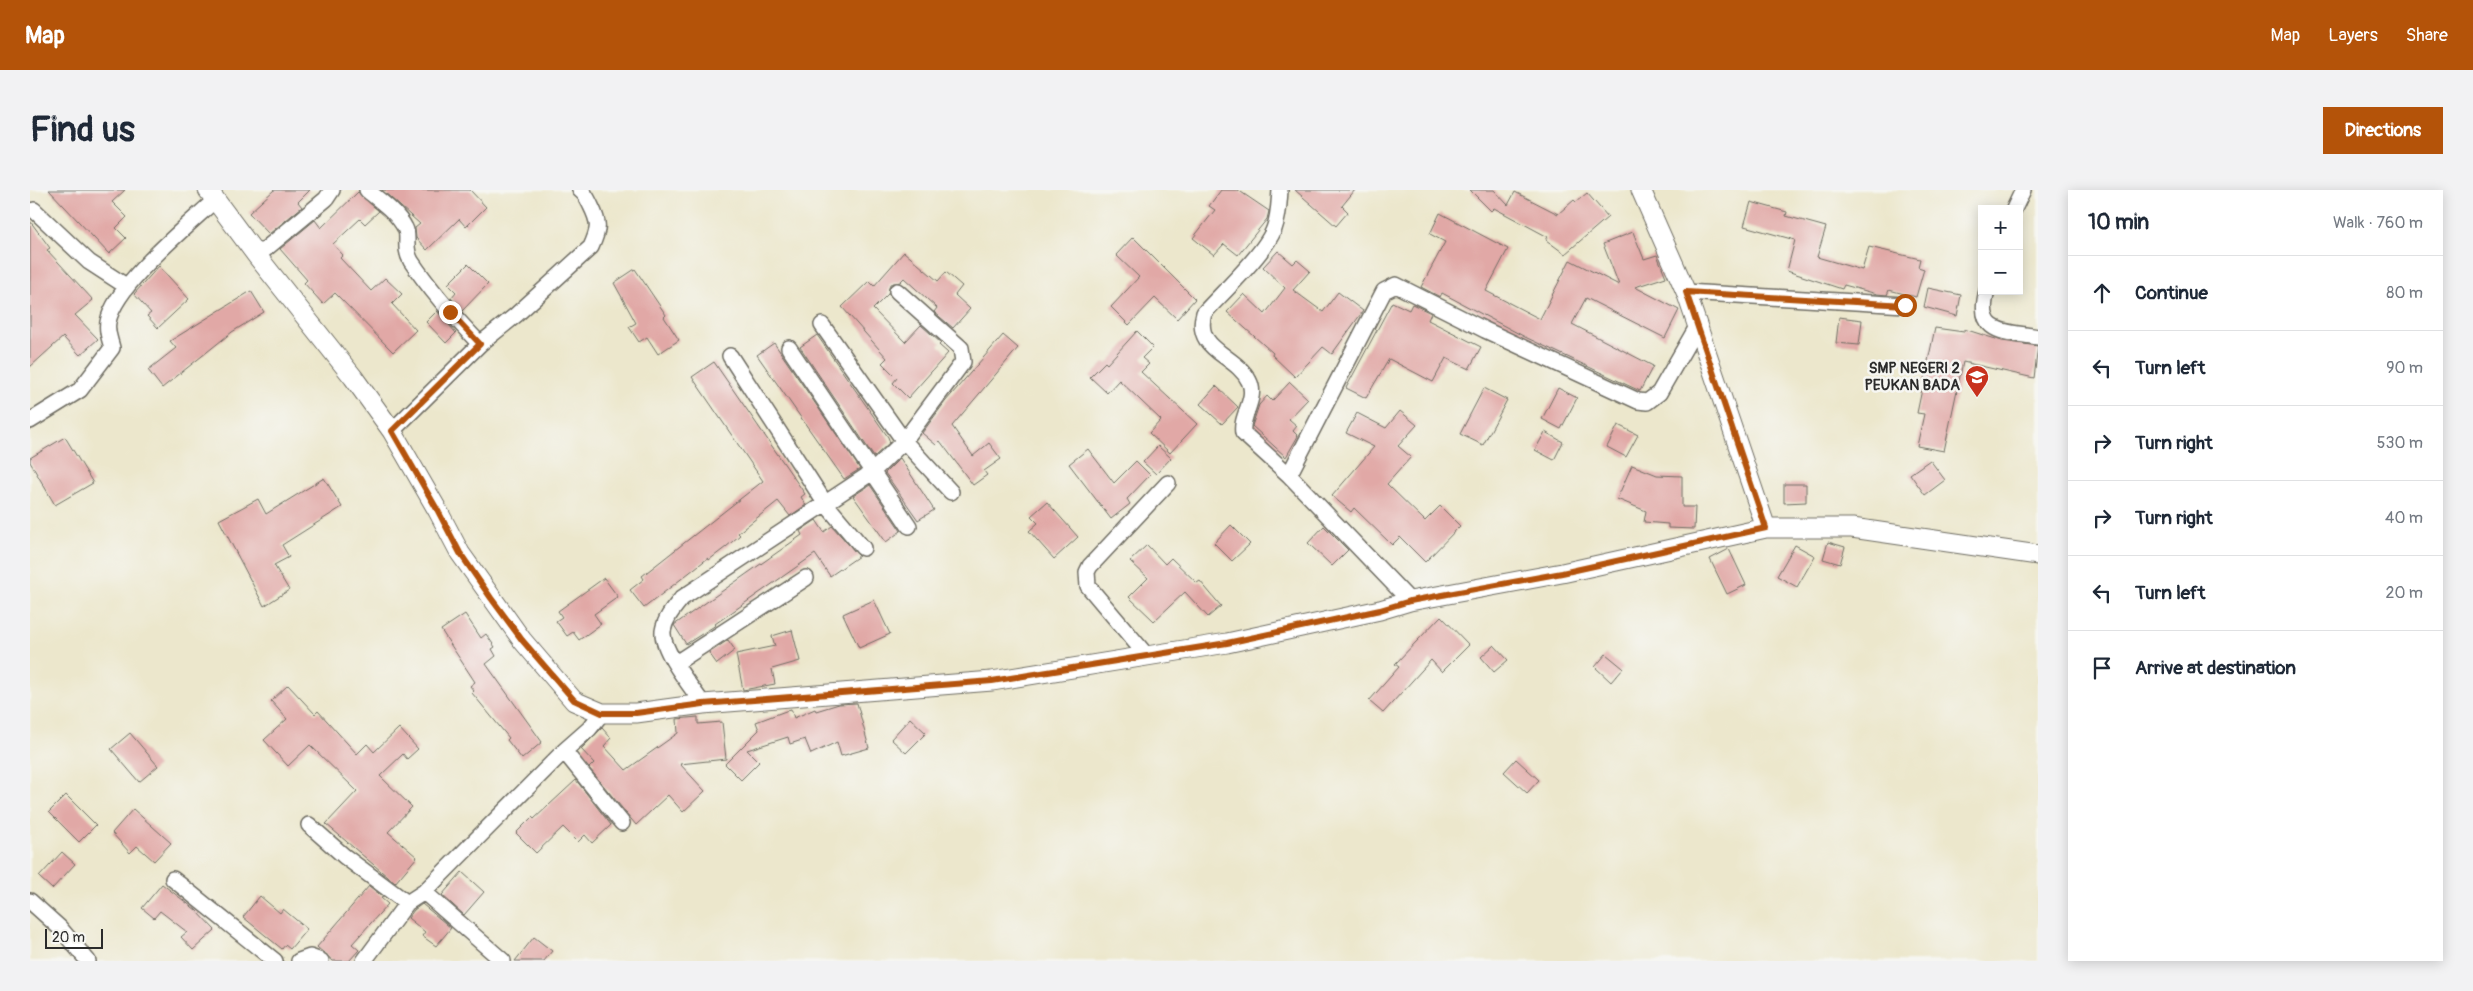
<!DOCTYPE html>
<meta charset="utf-8">
<style>
:root{--surface:#fff;--page:#f2f2f3;--text:#1f2937;--muted:#747a83;--line:#e0e1e3;--accent:#b45309}
body{margin:0;font-family:Pangolin,sans-serif;background:var(--page);color:var(--text)}
.controls{position:absolute;right:15px;top:15px;display:grid;overflow:hidden;border-radius:0px;box-shadow:0 2px 12px #0003}
.controls button{width:45px;height:45px;display:grid;place-items:center;padding:0;border:0;border-bottom:1px solid var(--line);background:var(--surface);color:var(--text);font:25px sans-serif}
.scale{position:absolute;left:15px;bottom:12px;width:58px;box-sizing:border-box;padding-left:5px;border:2px solid #2b2b2b;border-top:0;font-size:14px;line-height:18px;white-space:nowrap;color:#2b2b2b;-webkit-text-stroke:4px #f6f6f2;paint-order:stroke}
.stop{position:absolute;width:15px;height:15px;margin:-11px;border:4px solid #b45309;border-radius:50%;background:#fff}
.stop.end{background:#b45309;border-color:#fff;box-shadow:0 1px 5px #0008}
.list{margin:0;padding:0;list-style:none}
h2{display:flex;justify-content:space-between;align-items:center;height:65px;margin:0;padding:0 20px;font-size:21px}
h2 small{font-size:16px;font-weight:400;color:var(--muted)}
.list li{display:grid;grid-template-columns:32px 1fr auto;gap:15px;align-items:center;box-sizing:border-box;height:75px;padding:0 20px;border-top:1px solid var(--line)}
.list b{display:block;font-size:19px;white-space:nowrap}
.list em{font-size:16px;font-style:normal;color:var(--muted)}
.icon{flex:none;width:28px;height:28px;fill:none;stroke:currentColor;stroke-width:2;stroke-linecap:round;stroke-linejoin:round}
.map{position:relative;flex:none;width:2008px;height:771px;overflow:hidden;border-radius:0px}
header{display:flex;align-items:center;gap:30px;box-sizing:border-box;height:70px;padding:0 25px;background:var(--accent);color:#fff}
header strong{font-size:24px}
nav{display:flex;gap:28px;margin-inline-start:auto;font-size:18px}
.intro{display:flex;align-items:center;justify-content:space-between;box-sizing:border-box;height:120px;padding:0 30px}
h1{margin:0;font-size:35px}
.button{padding:12px 22px;border-radius:0px;background:var(--accent);color:#fff;font-size:18px;font-weight:700}
main{display:flex;gap:30px;padding:0 30px}
aside{flex:1;background:var(--surface);border-radius:0px;box-shadow:0 2px 12px #0003}
.map>svg:first-child{display:block}
.building{fill:#e1a8a6}
.lines{fill:none;stroke-linecap:round;stroke-linejoin:round}
.minor-casing{stroke:#6f6d63;stroke-width:18}
.tertiary-casing{stroke:#6f6d63;stroke-width:21}
.minor{stroke:#fff;stroke-width:15}
.tertiary{stroke:#fff;stroke-width:19}
.route{stroke:#b45309;stroke-width:6}
.labels{text-anchor:middle;dominant-baseline:central;stroke-width:5;stroke-linejoin:round;paint-order:stroke}
.poi-label{font-size:15px;font-weight:bold;fill:#2b2b2b;stroke:#f6f6f2;text-anchor:end}
</style>
<header>
<strong>Map</strong>
<nav><a>Map</a><a>Layers</a><a>Share</a></nav>
</header>
<div class="intro"><h1>Find us</h1><a class="button">Directions</a></div>
<main>
<div class="map">
<svg width="2008" height="771" viewBox="0 0 2008 771">
<rect width="100%" height="100%" fill="#f6f6f2"/>
<filter id="ink" filterUnits="userSpaceOnUse"><feTurbulence type="fractalNoise" baseFrequency=".02" numOctaves="2"/><feDisplacementMap in="SourceGraphic" scale="10" xChannelSelector="R" yChannelSelector="G"/><feConvolveMatrix kernelMatrix="1 2 1 2 8 2 1 2 1" color-interpolation-filters="sRGB"/></filter>
<filter id="wash" filterUnits="userSpaceOnUse"><feTurbulence type="fractalNoise" baseFrequency=".0096" numOctaves="4" result="noise"/><feDisplacementMap in="SourceGraphic" scale="20" xChannelSelector="R" yChannelSelector="G"/><feGaussianBlur stdDeviation="1.12" result="paint"/><feColorMatrix in="noise" values="0 0 0 0 0 0 0 0 0 0 0 0 0 0 0 0 0 1.4 0 .05"/><feComposite in="paint" operator="in"/></filter>
<g filter="url(#wash)">
<rect width="100%" height="100%" fill="#ece7cc"/>
<g id="blocks">
<path class="building" d="M 19,0 L 95,0 L 82,12 L 97,27 L 86,38 L 96,48 L 79,64 Z
M 244,0 L 280,0 L 268,12 L 272,17 L 239,44 L 219,23 Z
M 352,0 L 440,0 L 456,17 L 436,37 L 429,29 L 397,60 L 386,48 L 385,38 L 390,34 Z
M 1191,0 L 1208,0 L 1239,21 L 1237,29 L 1208,65 L 1194,54 L 1184,65 L 1163,48 L 1185,20 L 1179,16 Z
M 1265,0 L 1325,0 L 1312,16 L 1318,22 L 1306,36 Z
M 1440,0 L 1464,0 L 1478,15 L 1485,2 L 1528,24 L 1544,10 L 1546,12 L 1557,3 L 1578,27 L 1535,64 L 1516,50 L 1518,47 L 1464,18 L 1461,21 Z
M 328,2 L 349,21 L 335,34 L 330,29 L 303,54 L 313,65 L 310,68 L 341,101 L 355,88 L 372,104 L 362,114 L 386,140 L 363,162 L 305,103 L 293,114 L 274,93 L 277,90 L 250,59 L 285,30 L 291,38 Z
M 1721,12 L 1757,22 L 1756,26 L 1796,37 L 1787,67 L 1832,80 L 1839,57 L 1890,69 L 1888,77 L 1894,79 L 1886,107 L 1859,100 L 1857,105 L 1847,104 L 1814,95 L 1812,99 L 1757,81 L 1765,50 L 1714,36 Z
M 1410,23 L 1478,59 L 1456,101 L 1510,129 L 1540,70 L 1589,95 L 1573,54 L 1603,42 L 1614,69 L 1627,65 L 1636,87 L 1605,97 L 1649,120 L 1635,148 L 1556,108 L 1542,134 L 1623,176 L 1610,201 L 1495,147 L 1412,103 L 1410,107 L 1391,97 L 1415,52 L 1400,44 Z
M 0,31 L 20,58 L 17,60 L 63,110 L 45,125 L 68,149 L 50,165 L 33,147 L 0,177 Z
M 1103,47 L 1165,109 L 1147,129 L 1125,108 L 1099,135 L 1081,117 L 1109,87 L 1086,65 Z
M 1248,61 L 1263,74 L 1267,70 L 1280,81 L 1263,100 L 1293,122 L 1308,102 L 1333,121 L 1302,164 L 1293,157 L 1265,187 L 1242,165 L 1243,163 L 1197,122 L 1214,104 L 1235,124 L 1255,98 L 1233,77 Z
M 874,62 L 908,91 L 916,82 L 932,96 L 925,105 L 940,119 L 923,138 L 904,122 L 907,118 L 874,88 L 870,92 L 860,94 L 858,104 L 843,119 L 875,152 L 891,135 L 911,153 L 909,155 L 918,163 L 878,208 L 863,193 L 867,188 L 852,173 L 857,168 L 812,117 L 839,91 L 844,96 Z
M 438,74 L 458,94 L 432,121 L 421,108 L 426,102 L 418,94 Z
M 129,76 L 159,109 L 128,138 L 117,126 L 121,123 L 104,104 Z
M 605,79 L 636,125 L 634,127 L 649,150 L 628,164 L 617,147 L 609,152 L 599,137 L 606,133 L 584,93 Z
M 1898,98 L 1931,105 L 1927,126 L 1894,117 Z
M 221,101 L 234,122 L 202,142 L 132,198 L 118,180 L 146,158 L 140,151 Z
M 1362,112 L 1379,120 L 1382,114 L 1401,123 L 1398,130 L 1451,157 L 1439,179 L 1416,168 L 1403,192 L 1359,169 L 1336,208 L 1316,198 Z
M 407,121 L 426,143 L 416,153 L 396,132 Z
M 1809,127 L 1832,130 L 1829,155 L 1806,153 Z
M 1905,138 L 1934,142 L 1934,139 L 1972,151 L 2008,156 L 2004,188 L 1933,172 L 1914,261 L 1887,256 L 1894,224 L 1887,223 Z
M 1107,141 L 1123,157 L 1112,168 L 1119,174 L 1111,182 L 1167,234 L 1140,263 L 1119,243 L 1131,230 L 1089,190 L 1077,203 L 1060,187 L 1075,172 L 1077,174 Z
M 787,145 L 858,247 L 860,252 L 844,267 L 770,157 Z
M 973,145 L 988,158 L 922,236 L 943,266 L 959,253 L 971,269 L 954,281 L 957,285 L 943,295 L 910,251 L 906,255 L 892,243 L 915,212 Z
M 744,153 L 830,279 L 814,289 L 727,165 Z
M 684,172 L 775,304 L 771,307 L 776,315 L 760,326 L 748,311 L 708,343 L 710,345 L 696,357 L 679,370 L 678,368 L 614,418 L 600,400 L 614,389 L 612,386 L 733,291 L 662,187 Z
M 1260,192 L 1278,209 L 1259,229 L 1267,236 L 1263,241 L 1268,246 L 1256,267 L 1222,236 L 1229,215 L 1237,206 L 1242,211 Z
M 1186,196 L 1208,217 L 1192,234 L 1170,214 Z
M 1454,198 L 1477,210 L 1453,255 L 1430,244 Z
M 1528,198 L 1547,208 L 1531,239 L 1512,229 Z
M 1370,221 L 1387,235 L 1368,256 L 1381,267 L 1357,294 L 1395,331 L 1410,316 L 1430,336 L 1395,372 L 1370,347 L 1362,355 L 1324,318 L 1321,322 L 1302,306 L 1344,257 L 1316,243 L 1327,223 L 1356,238 Z
M 1588,235 L 1608,245 L 1596,267 L 1577,257 Z
M 1515,242 L 1533,252 L 1524,270 L 1505,260 Z
M 35,247 L 63,293 L 25,315 L 0,272 L 0,268 Z
M 1128,256 L 1141,268 L 1126,284 L 1113,272 Z
M 1058,259 L 1084,293 L 1106,271 L 1120,285 L 1097,309 L 1100,314 L 1081,329 L 1039,274 Z
M 870,268 L 904,320 L 888,330 L 855,283 Z
M 1900,270 L 1915,290 L 1895,305 L 1880,284 Z
M 1602,275 L 1627,285 L 1652,286 L 1652,317 L 1665,317 L 1664,339 L 1638,338 L 1638,334 L 1614,332 L 1616,321 L 1587,309 Z
M 294,288 L 312,317 L 252,355 L 259,367 L 244,375 L 259,400 L 234,416 L 189,330 L 228,309 L 236,324 Z
M 1754,294 L 1776,294 L 1776,312 L 1754,313 Z
M 840,295 L 871,341 L 856,352 L 823,306 Z
M 1017,312 L 1048,347 L 1024,369 L 999,341 L 1008,333 L 1001,326 Z
M 786,330 L 794,342 L 802,336 L 829,366 L 800,386 L 785,364 L 685,434 L 686,435 L 656,454 L 644,435 L 772,345 L 770,341 Z
M 1201,335 L 1220,354 L 1202,371 L 1184,353 Z
M 1294,336 L 1318,360 L 1302,376 L 1278,353 Z
M 1798,352 L 1815,357 L 1810,374 L 1793,369 Z
M 1117,355 L 1135,374 L 1141,368 L 1167,393 L 1170,391 L 1191,416 L 1178,427 L 1155,402 L 1124,431 L 1099,407 L 1118,388 L 1100,371 Z
M 1765,355 L 1785,366 L 1767,397 L 1747,386 Z
M 1699,359 L 1716,395 L 1697,404 L 1680,369 Z
M 574,388 L 588,407 L 564,424 L 571,434 L 549,450 L 543,442 L 537,446 L 526,431 L 532,427 L 528,421 Z
M 844,410 L 860,444 L 829,458 L 813,424 Z
M 435,424 L 451,448 L 456,444 L 465,457 L 462,459 L 466,466 L 456,474 L 512,552 L 492,569 L 477,550 L 479,548 L 442,503 L 444,501 L 440,496 L 445,492 L 411,440 Z
M 1411,426 L 1439,455 L 1412,482 L 1401,470 L 1353,523 L 1339,511 L 1369,477 L 1365,474 Z
M 762,440 L 770,471 L 742,479 L 745,494 L 713,500 L 706,464 L 745,456 L 742,446 Z
M 698,450 L 705,460 L 687,474 L 679,463 Z
M 1464,455 L 1478,470 L 1464,482 L 1451,467 Z
M 1576,464 L 1593,478 L 1581,492 L 1565,477 Z
M 258,495 L 285,524 L 288,521 L 327,564 L 337,554 L 344,562 L 369,538 L 388,559 L 377,569 L 373,564 L 350,586 L 382,617 L 358,642 L 387,667 L 365,693 L 296,634 L 327,601 L 280,555 L 258,576 L 234,550 L 257,529 L 241,511 Z
M 827,513 L 839,558 L 811,566 L 807,552 L 781,564 L 775,549 L 760,554 L 758,547 L 717,560 L 729,572 L 711,590 L 695,574 L 729,540 L 726,532 L 761,519 L 764,528 L 785,519 L 786,521 L 809,514 Z
M 668,527 L 668,534 L 692,532 L 696,569 L 650,574 L 675,601 L 653,622 L 638,605 L 606,635 L 559,578 L 564,573 L 551,559 L 572,538 L 581,548 L 574,556 L 596,580 L 648,543 L 647,529 Z
M 880,528 L 896,543 L 876,563 L 861,549 Z
M 100,543 L 128,576 L 109,592 L 81,559 Z
M 1486,569 L 1509,590 L 1497,603 L 1474,582 Z
M 546,590 L 581,635 L 562,653 L 555,645 L 548,652 L 533,637 L 506,663 L 486,643 L 502,627 L 504,629 Z
M 36,605 L 66,635 L 49,652 L 19,622 Z
M 103,619 L 141,653 L 124,671 L 107,656 L 100,663 L 82,643 Z
M 32,662 L 45,674 L 22,699 L 9,687 Z
M 432,682 L 454,702 L 434,725 L 412,705 Z
M 132,694 L 166,720 L 185,740 L 163,760 L 151,747 L 157,742 L 130,721 L 124,728 L 112,718 Z
M 339,696 L 353,707 L 351,708 L 358,714 L 322,754 L 329,760 L 319,771 L 303,771 L 287,757 Z
M 230,706 L 250,723 L 253,719 L 277,739 L 260,759 L 255,755 L 252,759 L 213,727 Z
M 392,714 L 421,738 L 406,756 L 392,746 L 395,742 L 378,728 L 384,720 Z
M 504,747 L 522,761 L 514,771 L 485,771 Z"/>
</g>
</g>
<g filter="url(#ink)">
<use href="#blocks" fill-opacity="0" stroke="#6f6d63" stroke-width="1"/>
<g class="lines">
<g class="minor-casing">
<path id="minor" d="M 337,0 C 350,11 367,22 375,38 C 380,47 373,57 381,71 C 401,101 425,128 450,154
M 1250,0 C 1249,13 1249,26 1244,39 C 1235,63 1193,102 1174,123 C 1163,161 1206,164 1219,191 C 1228,208 1210,226 1213,243 L 1259,285 L 1380,411
M 1984,19 L 1993,0
M 4,20 L 59,72 L 96,96
M 227,66 L 296,9 L 302,0
M 1957,101 C 1945,145 1975,141 2008,147
M 1656,102 L 1875,115
M 792,135 L 874,251 L 921,302
M 759,158 L 879,336
M 700,166 L 795,313 L 833,358
M 0,231 L 50,200 L 82,158 C 80,149 76,142 78,132 C 85,95 156,37 185,10
M 362,241 L 450,154 L 486,125 L 561,57 C 569,39 570,34 561,16 C 558,10 556,4 550,0
M 1259,285 L 1354,101 L 1366,95 L 1455,140 L 1608,211 L 1617,212 L 1629,203 L 1668,135
M 1117,466 L 1058,396 L 1057,382 L 1060,376 L 1138,293
M 646,473 L 776,388
M 673,514 C 662,498 631,460 633,441 C 635,428 644,418 652,408 L 841,283 L 874,251 L 933,172 L 931,158 L 867,101
M 534,561 L 592,633
M 279,635 L 314,666 L 377,713
M 143,689 L 245,771
M 394,702 L 473,771
M 0,711 L 30,738 L 58,771
M 269,771 L 280,767 L 291,771
M 334,771 L 377,713 L 394,702 L 534,561 L 559,539 L 572,523"/>
</g>
<g class="tertiary-casing">
<path id="tertiary" d="M 178,0 L 227,66 L 323,187 L 362,241 L 408,321 L 430,363 L 492,450 L 544,511 L 572,523 L 606,523 L 673,514 L 962,491 L 1197,453 L 1350,420 L 1380,411 L 1532,383 L 1736,338 L 1822,338 L 2008,365
M 1611,0 L 1656,102 L 1736,338"/>
</g>
<use href="#minor" class="minor"/>
<use href="#tertiary" class="tertiary"/>
</g>
</g>
<g class="lines" filter="url(#ink)">
<path class="route" d="M 420,122 L 450,154 L 362,241 L 408,321 L 430,363 L 461,408 L 492,450 L 544,510 L 572,523 L 606,523 L 673,514 L 962,491 L 1197,453 L 1350,420 L 1380,411 L 1532,383 L 1736,338 L 1656,102 L 1875,115"/>
</g>
<defs>
<g id="school-pin" transform="scale(1.25)"><path d="M0 17L-7.5 6A9.5 9.5 0 1 1 7.5 6Z" fill="#c8321e" stroke="#f6f6f2"/><path d="M0-5L7-2L0 1L-7-2ZM-4 1L0 2.5L4 1V4Q0 6-4 4Z" fill="#fff"/></g>
</defs>
<g fill-rule="evenodd">
<use href="#school-pin" x="1947" y="187"/>
</g>
<g class="labels">
<g class="poi-label">
<text x="1930" y="178">SMP NEGERI 2<tspan x="1930" dy="17">PEUKAN BADA</tspan></text>
</g>
</g>
</svg>
<div class="controls">
<button>+</button>
<button>−</button>
</div>
<div class="scale">20 m</div>
<div class="stop" style="left:1875px;top:115px"></div>
<div class="stop end" style="left:420px;top:122px"></div>
</div>
<aside>
<h2>10 min<small>Walk · 760 m</small></h2>
<ul class="list">
<li><svg class="icon" aria-label="ahead" viewBox="0 0 24 24"><path d="M12 20V5M6 11l6-6 6 6"/></svg><div><b>Continue</b></div><em>80 m</em></li>
<li><svg class="icon" aria-label="left" viewBox="0 0 24 24"><path d="M17 20v-9H6M10 6l-5 5 5 5"/></svg><div><b>Turn left</b></div><em>90 m</em></li>
<li><svg class="icon" aria-label="right" viewBox="0 0 24 24"><path d="M7 20v-9h11M14 6l5 5-5 5"/></svg><div><b>Turn right</b></div><em>530 m</em></li>
<li><svg class="icon" aria-label="right" viewBox="0 0 24 24"><path d="M7 20v-9h11M14 6l5 5-5 5"/></svg><div><b>Turn right</b></div><em>40 m</em></li>
<li><svg class="icon" aria-label="left" viewBox="0 0 24 24"><path d="M17 20v-9H6M10 6l-5 5 5 5"/></svg><div><b>Turn left</b></div><em>20 m</em></li>
<li><svg class="icon" aria-label="arrive" viewBox="0 0 24 24"><path d="M6 21V4h12l-3 4 3 4H6"/></svg><div><b>Arrive at destination</b></div></li>
</ul>
</aside>
</main>
